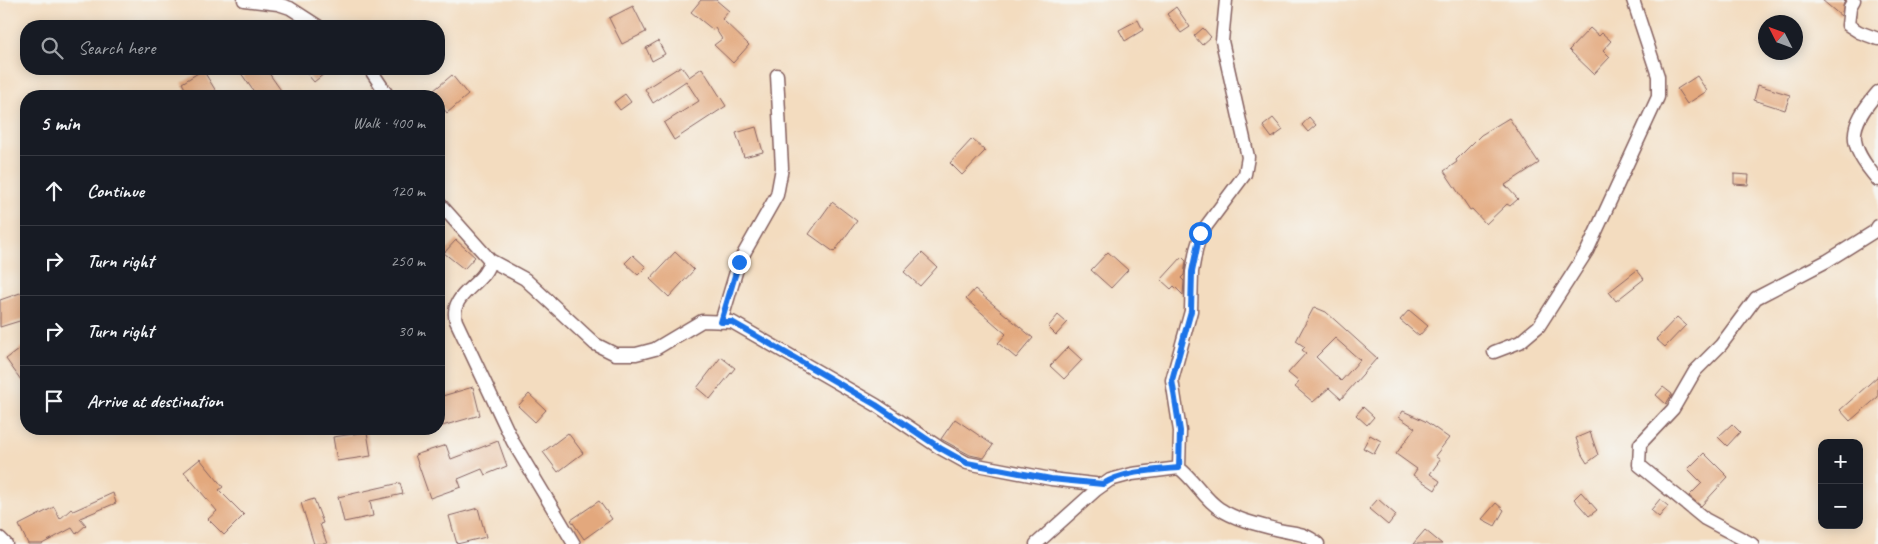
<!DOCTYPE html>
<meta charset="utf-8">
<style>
:root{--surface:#171b24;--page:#242831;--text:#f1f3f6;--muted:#9ea1a6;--line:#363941}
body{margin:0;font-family:Caveat,sans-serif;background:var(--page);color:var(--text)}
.controls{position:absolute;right:15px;bottom:15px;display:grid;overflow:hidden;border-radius:10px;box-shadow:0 2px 12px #0003}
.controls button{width:45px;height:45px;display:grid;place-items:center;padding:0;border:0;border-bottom:1px solid var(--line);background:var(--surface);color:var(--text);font:25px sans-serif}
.compass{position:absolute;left:1758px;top:15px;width:45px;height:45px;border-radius:50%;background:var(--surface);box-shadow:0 2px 12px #0003;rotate:312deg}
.stop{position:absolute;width:15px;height:15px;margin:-11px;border:4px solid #1a73e8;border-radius:50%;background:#fff}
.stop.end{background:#1a73e8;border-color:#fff;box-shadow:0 1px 5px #0008}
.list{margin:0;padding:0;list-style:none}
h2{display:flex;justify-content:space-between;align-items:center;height:65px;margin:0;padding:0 20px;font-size:21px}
h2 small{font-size:16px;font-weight:400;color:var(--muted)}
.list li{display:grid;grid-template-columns:32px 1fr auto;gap:15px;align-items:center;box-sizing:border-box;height:70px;padding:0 20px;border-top:1px solid var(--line)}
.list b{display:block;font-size:19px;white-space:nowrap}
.list em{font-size:16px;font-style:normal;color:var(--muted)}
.icon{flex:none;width:28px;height:28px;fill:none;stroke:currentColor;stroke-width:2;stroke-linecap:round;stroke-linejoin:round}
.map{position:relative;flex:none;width:1878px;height:544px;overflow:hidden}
.search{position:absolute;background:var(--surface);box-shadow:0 2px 12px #0003;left:20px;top:20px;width:425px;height:55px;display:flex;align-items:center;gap:12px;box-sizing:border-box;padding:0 18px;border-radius:20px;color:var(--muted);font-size:19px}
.panel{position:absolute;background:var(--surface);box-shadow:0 2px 12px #0003;left:20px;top:90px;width:425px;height:345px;border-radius:20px}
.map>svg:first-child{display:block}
.building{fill:#e3a87d;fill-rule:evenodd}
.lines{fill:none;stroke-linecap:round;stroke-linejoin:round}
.minor-casing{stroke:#85615f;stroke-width:15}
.minor{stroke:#fff;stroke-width:12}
.route{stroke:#1a73e8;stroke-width:6}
</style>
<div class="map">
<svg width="1878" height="544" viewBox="0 0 1878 544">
<rect width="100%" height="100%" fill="#f6f6f2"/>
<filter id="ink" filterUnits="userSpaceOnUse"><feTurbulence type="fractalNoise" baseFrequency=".02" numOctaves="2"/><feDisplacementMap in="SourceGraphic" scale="10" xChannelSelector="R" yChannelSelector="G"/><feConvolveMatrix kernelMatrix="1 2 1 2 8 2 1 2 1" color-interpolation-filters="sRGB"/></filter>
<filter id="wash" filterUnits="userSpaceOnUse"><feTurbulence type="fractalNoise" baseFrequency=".0096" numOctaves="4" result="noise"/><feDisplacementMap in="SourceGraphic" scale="20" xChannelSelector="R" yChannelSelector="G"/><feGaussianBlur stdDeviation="1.12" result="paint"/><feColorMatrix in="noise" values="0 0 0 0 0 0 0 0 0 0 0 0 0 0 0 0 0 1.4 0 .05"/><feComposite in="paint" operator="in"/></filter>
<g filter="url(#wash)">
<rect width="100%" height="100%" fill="#f3dcbf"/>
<g id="blocks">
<path class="building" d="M 701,0 L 716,0 L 729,11 L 722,19 L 749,45 L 733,63 L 714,45 L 722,39 L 715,28 L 712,29 L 691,12 Z
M 1822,0 L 1845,0 L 1841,16 Z
M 633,6 L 646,32 L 622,44 L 609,18 Z
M 1176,7 L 1190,27 L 1181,33 L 1167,14 Z
M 1138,20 L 1143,30 L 1125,41 L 1119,30 Z
M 1203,28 L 1211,37 L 1202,45 L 1194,36 Z
M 1590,28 L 1599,36 L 1602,33 L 1611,41 L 1603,50 L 1610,57 L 1594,74 L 1569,50 Z
M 658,41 L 665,54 L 652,61 L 646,48 Z
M 681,66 L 689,77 L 702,68 L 726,106 L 674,140 L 664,123 L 699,101 L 686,81 L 653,103 L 645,89 Z
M 238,69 L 266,69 L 285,96 L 257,96 Z
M 303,69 L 330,69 L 314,82 Z
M 203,70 L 219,96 L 189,96 L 182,83 Z
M 452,75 L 468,95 L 447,113 L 439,103 L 439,96 L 427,96 Z
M 1697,76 L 1707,91 L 1687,104 L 1677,89 Z
M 1758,85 L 1790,95 L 1785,110 L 1754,100 Z
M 625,94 L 631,102 L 620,110 L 614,102 Z
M 1309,117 L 1316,125 L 1308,132 L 1302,125 Z
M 1273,118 L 1283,130 L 1272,138 L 1263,126 Z
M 1509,118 L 1539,163 L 1505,185 L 1518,199 L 1510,206 L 1507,204 L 1486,224 L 1472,209 L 1470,210 L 1444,171 L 1457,162 L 1456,160 L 1481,135 Z
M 756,127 L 763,152 L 744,157 L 736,133 Z
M 972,139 L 985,151 L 962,175 L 950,163 Z
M 1734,174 L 1749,175 L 1748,185 L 1734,184 Z
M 832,202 L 857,221 L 834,252 L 809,234 Z
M 456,240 L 475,257 L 464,269 L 444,253 Z
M 675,252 L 694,270 L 669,297 L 650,279 Z
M 1108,252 L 1128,270 L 1111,288 L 1091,270 Z
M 922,253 L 937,267 L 920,286 L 904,272 Z
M 633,255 L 646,267 L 638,275 L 625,263 Z
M 1182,257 L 1186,261 L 1184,275 L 1181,278 L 1184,281 L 1183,295 L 1174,286 L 1171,289 L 1161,280 Z
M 1637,270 L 1644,279 L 1616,301 L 1609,292 Z
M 975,289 L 1033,338 L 1016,358 L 998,343 L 1006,334 L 966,299 Z
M 26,291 L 26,319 L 0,327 L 0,300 Z
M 1314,307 L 1326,312 L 1377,358 L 1341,399 L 1329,388 L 1313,402 L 1295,387 L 1299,382 L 1288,373 L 1306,353 L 1302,350 L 1305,347 L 1296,341 ZM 1335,338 L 1360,360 L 1341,381 L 1316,357 Z
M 1409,310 L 1428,326 L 1419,336 L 1400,320 Z
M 1058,315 L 1067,323 L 1056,335 L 1048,327 Z
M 1677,317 L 1686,325 L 1665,347 L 1656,339 Z
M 26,344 L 26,387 L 6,359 Z
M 1068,347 L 1082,360 L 1064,379 L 1050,366 Z
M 721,357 L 735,368 L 710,399 L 697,388 Z
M 1878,376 L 1878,397 L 1850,421 L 1840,410 Z
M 473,387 L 480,415 L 442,426 L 439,413 L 439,397 Z
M 1663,387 L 1672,394 L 1666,404 L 1656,395 Z
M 529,394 L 546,410 L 535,422 L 518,406 Z
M 1363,407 L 1374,417 L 1367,425 L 1356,415 Z
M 1403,411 L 1425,421 L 1449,438 L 1435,456 L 1440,460 L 1430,474 L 1440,481 L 1435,490 L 1413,475 L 1417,469 L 1396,454 L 1415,428 L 1399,417 Z
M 955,419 L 993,445 L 984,458 L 970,455 L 941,439 Z
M 1732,424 L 1740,432 L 1727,446 L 1718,437 Z
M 367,432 L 371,456 L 337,461 L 333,437 Z
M 1590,432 L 1598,455 L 1587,463 L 1582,455 L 1576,438 Z
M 568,433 L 583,453 L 558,472 L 543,452 Z
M 1370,435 L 1381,441 L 1374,454 L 1363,448 Z
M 498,441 L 507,466 L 485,475 L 482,469 L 458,479 L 461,487 L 430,498 L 415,455 L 446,445 L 451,459 Z
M 1704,453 L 1728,477 L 1701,506 L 1689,496 L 1702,483 L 1688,469 Z
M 200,459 L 223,487 L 219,490 L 244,515 L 224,535 L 208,519 L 217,511 L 184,472 Z
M 400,483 L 403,494 L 370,501 L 373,516 L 344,522 L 338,497 Z
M 1581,492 L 1597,510 L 1589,516 L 1574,499 Z
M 113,493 L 116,503 L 80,518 L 86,525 L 76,534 L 72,528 L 42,544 L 28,544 L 19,525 L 54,507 L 60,519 L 71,509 L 73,511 Z
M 314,499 L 323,523 L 320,524 L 327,544 L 314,544 L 301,503 Z
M 1378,499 L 1396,515 L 1388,525 L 1369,509 Z
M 1660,499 L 1668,506 L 1659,517 L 1651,510 Z
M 599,501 L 612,519 L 584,539 L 571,520 Z
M 1496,503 L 1504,510 L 1495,526 L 1482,519 Z
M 478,508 L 486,537 L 457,544 L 449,516 Z
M 1425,530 L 1442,544 L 1413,544 Z"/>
</g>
</g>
<g filter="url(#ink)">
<use href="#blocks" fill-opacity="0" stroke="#85615f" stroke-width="1"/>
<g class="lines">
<g class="minor-casing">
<path id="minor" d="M 244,0 L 278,4 L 290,8 L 318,26
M 1854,0 L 1850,7 L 1848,25 L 1859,32 L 1878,39
M 370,69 L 388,96
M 1878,92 C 1847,128 1847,144 1878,180
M 439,203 L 490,260 C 486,285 448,293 456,321 L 513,442 L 574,544
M 490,260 L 525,279 L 595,344 L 615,354 L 636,354 L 655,349 L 702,321 L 732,322 L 876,405 L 940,448 L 967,463 L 1051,479 L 1103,485
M 721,322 L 739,262 L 777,195 L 782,168 L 777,75
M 1494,352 L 1520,342 L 1539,326 L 1587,251 L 1658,97 L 1658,76 L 1633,0
M 1179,468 L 1180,431 L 1172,380 L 1191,311 L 1192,272 L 1196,250 L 1201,233 L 1245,174 L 1248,157 L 1222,41 L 1226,0
M 0,538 L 6,544
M 1036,544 L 1096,490 L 1110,480 L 1132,474 L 1179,468 C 1195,480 1204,499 1220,509 C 1236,520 1260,525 1279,530 C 1296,534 1304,532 1318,544
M 1752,544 L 1705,519 L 1639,465 L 1640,444 L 1673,409 L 1695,371 L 1721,345 L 1756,298 L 1827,261 L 1875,231 L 1878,226"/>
</g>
<use href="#minor" class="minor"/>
</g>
</g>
<g class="lines" filter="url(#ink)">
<path class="route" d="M 739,262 L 721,322 L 732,322 L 876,405 L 940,448 L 967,463 L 1051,479 L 1103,484 C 1124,471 1155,470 1179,468 L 1180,431 L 1172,380 L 1191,311 L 1192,272 L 1200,233"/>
</g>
</svg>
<div class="controls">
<button>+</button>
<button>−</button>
</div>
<svg class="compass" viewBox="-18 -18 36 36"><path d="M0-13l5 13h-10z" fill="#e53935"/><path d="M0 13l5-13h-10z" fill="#9ea1a6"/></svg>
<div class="stop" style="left:1200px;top:233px"></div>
<div class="stop end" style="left:739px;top:262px"></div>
<div class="search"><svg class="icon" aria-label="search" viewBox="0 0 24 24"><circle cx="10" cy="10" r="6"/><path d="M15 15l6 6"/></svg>Search here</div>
<section class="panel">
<h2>5 min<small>Walk · 400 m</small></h2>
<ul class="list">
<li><svg class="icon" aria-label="ahead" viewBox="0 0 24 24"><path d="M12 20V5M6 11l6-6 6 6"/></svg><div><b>Continue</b></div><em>120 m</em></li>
<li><svg class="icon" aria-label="right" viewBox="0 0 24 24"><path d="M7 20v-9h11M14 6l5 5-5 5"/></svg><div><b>Turn right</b></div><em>250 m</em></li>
<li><svg class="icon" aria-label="right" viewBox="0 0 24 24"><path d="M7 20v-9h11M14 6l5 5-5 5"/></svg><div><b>Turn right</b></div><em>30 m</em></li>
<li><svg class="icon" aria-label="arrive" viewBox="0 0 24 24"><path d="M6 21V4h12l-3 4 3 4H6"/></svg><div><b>Arrive at destination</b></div></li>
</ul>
</section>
</div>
